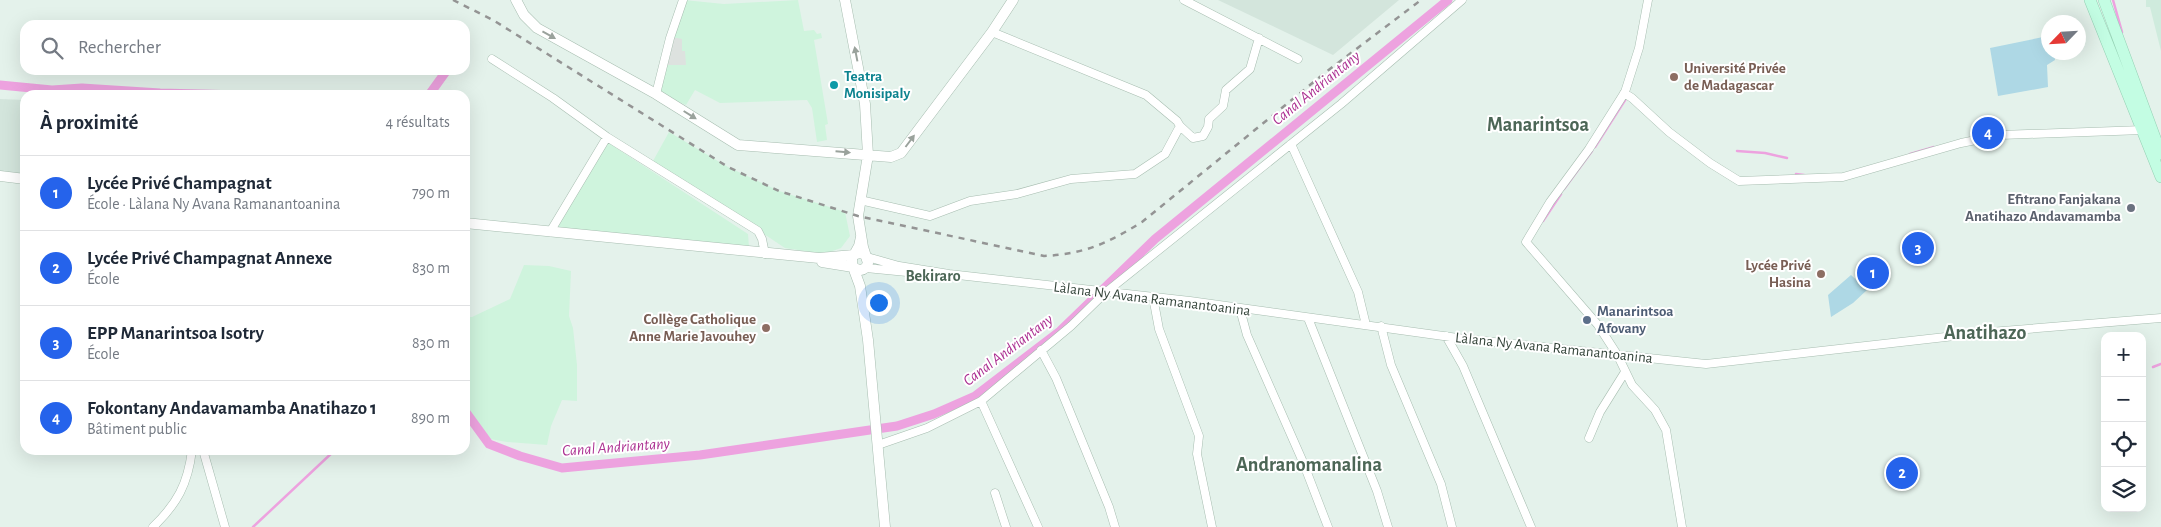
<!DOCTYPE html>
<html lang="fr">
<meta charset="utf-8">
<style>
:root{--surface:#fff;--page:#f6f6f7;--text:#1f2937;--muted:#747a83;--line:#e0e1e3;--accent:#2563eb}
body{margin:0;font-family:"Alegreya Sans",sans-serif;background:var(--page);color:var(--text)}
.controls{position:absolute;right:15px;bottom:15px;display:grid;overflow:hidden;border-radius:10px;box-shadow:0 5px 20px #0002}
.controls button{width:45px;height:45px;display:grid;place-items:center;padding:0;border:0;border-bottom:1px solid var(--line);background:var(--surface);color:var(--text);font:25px sans-serif}
.compass{position:absolute;left:2041px;top:15px;width:45px;height:45px;border-radius:50%;background:var(--surface);box-shadow:0 5px 20px #0002;rotate:245deg}
.you{position:absolute;left:878px;top:302px;width:18px;height:18px;margin:-12px;border:4px solid #fff;border-radius:50%;background:#1a73e8;box-shadow:0 0 0 8px #1a73e833}
.badge{display:grid;place-items:center;width:32px;height:32px;border-radius:50%;background:var(--accent);color:#fff;font-size:16px;font-weight:700}
.pin{position:absolute;translate:-50% -50%;border:2px solid #fff;box-shadow:0 1px 5px #0006}
.list{margin:0;padding:0;list-style:none}
h2{display:flex;justify-content:space-between;align-items:center;height:65px;margin:0;padding:0 20px;font-size:21px}
h2 small{font-size:16px;font-weight:400;color:var(--muted)}
.list li{display:grid;grid-template-columns:32px 1fr auto;gap:15px;align-items:center;box-sizing:border-box;height:75px;padding:0 20px;border-top:1px solid var(--line)}
.list b{display:block;font-size:19px;white-space:nowrap}
.list p{margin:0;font-size:16px;white-space:nowrap;color:var(--muted)}
.list em{font-size:16px;font-style:normal;color:var(--muted)}
.icon{flex:none;width:28px;height:28px;fill:none;stroke:currentColor;stroke-width:2;stroke-linecap:round;stroke-linejoin:round}
.map{position:relative;flex:none;width:2161px;height:527px;overflow:hidden}
.search{position:absolute;background:var(--surface);box-shadow:0 5px 20px #0002;left:20px;top:20px;width:450px;height:55px;display:flex;align-items:center;gap:12px;box-sizing:border-box;padding:0 18px;border-radius:15px;color:var(--muted);font-size:19px}
.panel{position:absolute;background:var(--surface);box-shadow:0 5px 20px #0002;left:20px;top:90px;width:450px;height:365px;border-radius:15px}
.map>svg:first-child{display:block}
.residential{fill:#d3e5dc}
.commercial{fill:#cff4dd}
.education{fill:#cfebdd}
.green{fill:#aed8e5}
.parking{fill:#dde2df}
.lines{fill:none;stroke-linecap:round;stroke-linejoin:round}
.stream{stroke:#eda2df;stroke-width:2.5}
.canal{stroke:#eda2df;stroke-width:9}
.minor-casing{stroke:#a7bdb0;stroke-width:9}
.tertiary-casing{stroke:#a7bdb0;stroke-width:11}
.secondary-casing{stroke:#95d1b4;stroke-width:12}
.minor{stroke:#fff;stroke-width:8}
.tertiary{stroke:#fff;stroke-width:10}
.secondary{stroke:#c3fde3;stroke-width:11}
.rail{stroke:#949494;stroke-width:2.5;stroke-dasharray:6 6;stroke-linecap:butt}
.oneway{fill:#9aa29c}
.education-dot{fill:#8d6e63;stroke:#fff;stroke-width:2}
.culture-dot{fill:#0f9aa8;stroke:#fff;stroke-width:2}
.worship-dot{fill:#6b7280;stroke:#fff;stroke-width:2}
.service-dot{fill:#5c6f8a;stroke:#fff;stroke-width:2}
.labels{text-anchor:middle;dominant-baseline:central;stroke-width:4;stroke-linejoin:round;paint-order:stroke}
.education-label{font-size:15px;font-weight:bold;fill:#785e54;stroke:#fff;text-anchor:end}
.culture-label{font-size:15px;font-weight:bold;fill:#0d838f;stroke:#fff;text-anchor:start}
.worship-label{font-size:15px;font-weight:bold;fill:#5b616d;stroke:#fff;text-anchor:end}
.street-label{font-size:15px;fill:#34443a;stroke:#fff}
.service-label{font-size:15px;font-weight:bold;fill:#4e5e75;stroke:#fff;text-anchor:start}
.water-label{font-size:16px;font-style:italic;fill:#ac3192;stroke:#fff}
.neighbourhood-label{font-size:16px;font-weight:bold;fill:#4c6656;stroke:#fff}
.district-label{font-size:20px;font-weight:bold;fill:#4c6656;stroke:#fff}
</style>
<div class="map">
<svg width="2161" height="527" viewBox="0 0 2161 527">
<rect width="100%" height="100%" fill="#e4f2eb"/>
<path class="residential" d="M 1218,0 L 1399,0 L 1333,55 Z
M 0,99 L 25,100 L 25,178 L 0,175 Z"/>
<path class="commercial" d="M 684,0 L 724,4 L 798,0 L 804,31 L 814,30 L 817,34 L 821,33 L 822,38 L 814,40 L 828,124 L 825,125 L 827,140 L 817,142 L 812,108 L 807,100 L 720,103 L 695,90 L 686,105 L 658,93 Z
M 669,132 L 728,167 L 779,191 L 845,212 L 850,236 L 841,248 L 824,254 L 785,248 L 653,161 Z
M 607,142 L 748,234 L 749,247 L 558,228 L 567,203 Z
M 524,265 L 549,266 L 571,271 L 569,316 L 573,328 L 577,365 L 577,401 L 562,400 L 551,426 L 547,445 L 507,442 L 490,439 L 474,421 L 465,407 L 465,317 L 472,317 L 510,299 Z"/>
<path class="education" d="M 2146,0 L 2161,0 L 2161,51 L 2150,7 L 2146,7 Z
M 1917,465 L 1919,477 L 1888,481 L 1886,469 Z"/>
<path class="green" d="M 2048,36 L 2048,52 L 2054,53 L 2055,60 L 2047,65 L 2048,87 L 1998,96 L 1990,48 Z
M 1851,275 L 1867,290 L 1853,303 L 1831,317 L 1828,295 Z"/>
<path class="parking" d="M 672,37 L 682,39 L 682,51 L 685,51 L 686,65 L 665,65 Z"/>
<g class="lines">
<path class="stream" d="M 2113,0 L 2122,32
M 1595,147 L 1627,97
M 1737,151 L 1765,153 L 1787,158
M 1910,154 L 1934,147
M 1796,174 L 1804,175
M 1564,189 L 1592,151
M 1543,221 L 1561,194
M 2153,367 L 2161,364
M 253,527 L 335,450"/>
<path class="canal" d="M 0,85 L 52,90 L 82,88 L 160,93 L 242,95
M 429,95 L 447,70
M 465,411 L 489,444 L 520,456 L 562,468 L 700,455 L 897,426 L 934,414 L 975,396 L 1060,331 L 1155,239 L 1448,0"/>
<g class="minor-casing">
<path id="minor" d="M 1184,0 L 1298,59
M 1648,0 L 1639,48 L 1625,92 L 1589,149 L 1550,202 L 1526,242 L 1598,325 L 1618,356 L 1632,385 L 1655,410 L 1666,430 L 1682,527
M 492,59 L 553,98 L 607,137
M 1624,93 L 1632,98 L 1669,132 L 1710,163 L 1739,181 L 1843,177 L 1961,143 L 2001,135 L 2143,130
M 656,94 L 670,38 L 683,0
M 1180,126 L 1193,138 L 1203,136 L 1208,127 L 1209,119 L 1223,106 L 1226,90 L 1250,69 L 1259,38
M 1291,144 L 1358,292 L 1366,325
M 860,200 L 930,216 L 970,201 L 1017,194 L 1071,179 L 1135,174 L 1165,154 L 1180,126 L 1177,121 L 1146,95 L 992,32
M 550,232 L 607,137 L 758,231 L 762,239 L 765,254
M 867,257 L 899,266 L 949,274 L 1190,301 L 1465,339 L 1706,364 L 1990,332 L 2161,318
M 866,268 L 917,273
M 1153,297 L 1159,329 L 1199,436 L 1197,454 L 1212,527
M 1240,309 L 1247,335 L 1303,462 L 1328,527
M 1308,318 L 1377,491 L 1388,527
M 1381,326 L 1391,365 L 1441,484 L 1452,527
M 1446,336 L 1463,366 L 1531,527
M 1041,350 L 1056,378 L 1109,507 L 1115,527
M 981,401 L 1038,527
M 1589,438 L 1600,412 L 1625,372
M 878,445 L 927,428 L 981,401 L 1071,326 L 1105,293 L 1341,104 L 1462,0
M 203,450 L 225,527
M 995,493 L 1006,527
M 153,527 C 177,504 188,484 192,450"/>
</g>
<g class="tertiary-casing">
<path id="tertiary" d="M 516,0 L 524,15 L 537,28 L 656,94 L 738,145 L 891,157 L 901,153 L 992,32 L 1013,0
M 845,0 L 865,104 L 868,155 L 858,216 L 863,247 L 868,263 C 865,272 857,272 852,265 L 852,257 C 857,252 863,252 867,257
M 0,176 L 25,179
M 465,223 L 819,258 L 854,255 L 859,246 L 861,237
M 822,262 L 853,267 L 860,286 L 868,340 L 885,527"/>
</g>
<g class="secondary-casing">
<path id="secondary" d="M 2090,0 L 2161,177
M 2104,0 L 2161,154"/>
</g>
<use href="#minor" class="minor"/>
<use href="#tertiary" class="tertiary"/>
<use href="#secondary" class="secondary"/>
<path class="rail" d="M 453,0 L 493,20 L 728,167 L 779,191 L 858,216 L 1044,256 C 1085,254 1108,243 1142,222 L 1326,72 L 1421,0"/>
</g>
<defs><path id="oneway-solid" d="M-6-.8H1V-3.2L6.5 0L1 3.2V.8H-6Z" transform="scale(1.25)"/></defs>
<g class="oneway">
<use href="#oneway-solid" transform="translate(549 35) rotate(29)"/>
<use href="#oneway-solid" transform="translate(856 54) rotate(-101)"/>
<use href="#oneway-solid" transform="translate(690 115) rotate(32)"/>
<use href="#oneway-solid" transform="translate(910 141) rotate(-53)"/>
<use href="#oneway-solid" transform="translate(843 152) rotate(5)"/>
</g>
<g class="education-dot">
<circle cx="1674" cy="77" r="5"/>
<circle cx="1821" cy="274" r="5"/>
<circle cx="766" cy="328" r="5"/>
</g>
<circle class="culture-dot" cx="834" cy="85" r="5"/>
<circle class="worship-dot" cx="2131" cy="208" r="5"/>
<circle class="service-dot" cx="1587" cy="320" r="5"/>
<g class="labels">
<g class="education-label">
<text x="1684" y="68" text-anchor="start">Université Privée<tspan x="1684" dy="17">de Madagascar</tspan></text>
<text x="1811" y="265">Lycée Privé<tspan x="1811" dy="17">Hasina</tspan></text>
<text x="756" y="319">Collège Catholique<tspan x="756" dy="17">Anne Marie Javouhey</tspan></text>
</g>
<g class="culture-label">
<text x="844" y="76">Teatra<tspan x="844" dy="17">Monisipaly</tspan></text>
</g>
<g class="worship-label">
<text x="2121" y="199">Efitrano Fanjakana<tspan x="2121" dy="17">Anatihazo Andavamamba</tspan></text>
</g>
<g class="street-label">
<text transform="translate(1152 299) rotate(7)">Làlana Ny Avana Ramanantoanina</text>
<text transform="translate(1554 348) rotate(6)">Làlana Ny Avana Ramanantoanina</text>
</g>
<g class="service-label">
<text x="1597" y="311">Manarintsoa<tspan x="1597" dy="17">Afovany</tspan></text>
</g>
<g class="water-label">
<text transform="translate(1316 88) rotate(-39)">Canal Andriantany</text>
<text transform="translate(1008 350) rotate(-37)">Canal Andriantany</text>
<text transform="translate(616 447) rotate(-4)">Canal Andriantany</text>
</g>
<g class="neighbourhood-label">
<text x="933" y="276">Bekiraro</text>
</g>
<g class="district-label">
<text x="1538" y="125">Manarintsoa</text>
<text x="1985" y="333">Anatihazo</text>
<text x="1309" y="465">Andranomanalina</text>
</g>
</g>
</svg>
<div class="controls">
<button>+</button>
<button>−</button>
<button><svg class="icon" aria-label="locate" viewBox="0 0 24 24"><circle cx="12" cy="12" r="6"/><path d="M12 2v4M12 18v4M2 12h4M18 12h4"/></svg></button>
<button><svg class="icon" aria-label="layers" viewBox="0 0 24 24"><path d="M12 4l9 5-9 5-9-5zM3 14l9 5 9-5"/></svg></button>
</div>
<svg class="compass" viewBox="-18 -18 36 36"><path d="M0-13l5 13h-10z" fill="#e53935"/><path d="M0 13l5-13h-10z" fill="#747a83"/></svg>
<div class="you"></div>
<div class="pin badge" style="left:1873px;top:273px">1</div>
<div class="pin badge" style="left:1902px;top:473px">2</div>
<div class="pin badge" style="left:1918px;top:248px">3</div>
<div class="pin badge" style="left:1988px;top:133px">4</div>
<div class="search"><svg class="icon" aria-label="search" viewBox="0 0 24 24"><circle cx="10" cy="10" r="6"/><path d="M15 15l6 6"/></svg>Rechercher</div>
<section class="panel">
<h2>À proximité<small>4 résultats</small></h2>
<ul class="list">
<li><span class="badge">1</span><div><b>Lycée Privé Champagnat</b><p>École · Làlana Ny Avana Ramanantoanina</p></div><em>790 m</em></li>
<li><span class="badge">2</span><div><b>Lycée Privé Champagnat Annexe</b><p>École</p></div><em>830 m</em></li>
<li><span class="badge">3</span><div><b>EPP Manarintsoa Isotry</b><p>École</p></div><em>830 m</em></li>
<li><span class="badge">4</span><div><b>Fokontany Andavamamba Anatihazo 1</b><p>Bâtiment public</p></div><em>890 m</em></li>
</ul>
</section>
</div>
